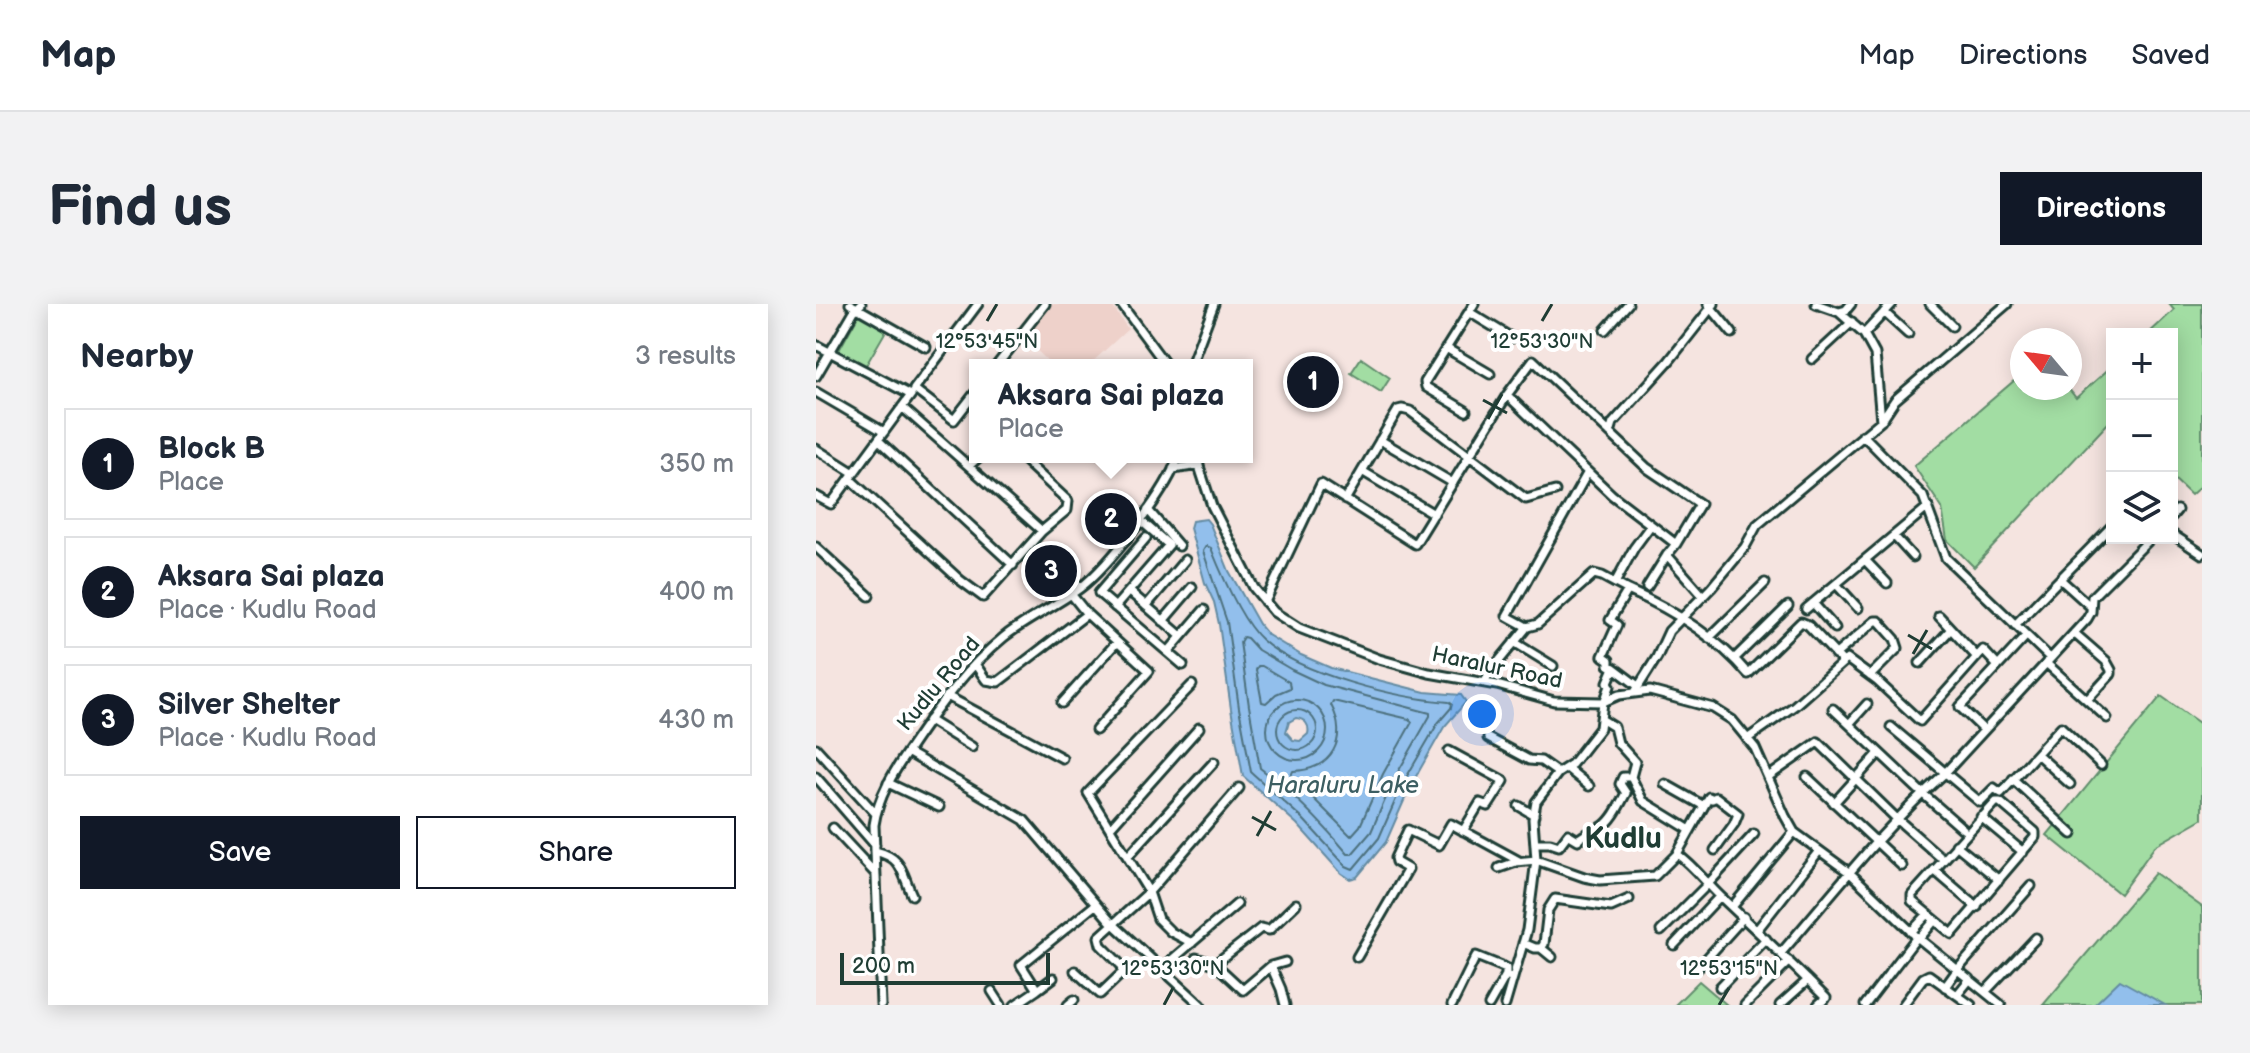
<!DOCTYPE html>
<meta charset="utf-8">
<style>
:root{--surface:#fff;--page:#f2f2f3;--text:#1f2937;--muted:#747a83;--line:#e0e1e3;--accent:#111827}
body{margin:0;font-family:"Balsamiq Sans",sans-serif;background:var(--page);color:var(--text)}
.controls{position:absolute;right:24px;top:24px;display:grid;overflow:hidden;border-radius:0px;box-shadow:0 4px 20px #0003}
.controls button{width:72px;height:72px;display:grid;place-items:center;padding:0;border:0;border-bottom:2px solid var(--line);background:var(--surface);color:var(--text);font:40px sans-serif}
.compass{position:absolute;left:1194px;top:24px;width:72px;height:72px;border-radius:50%;background:var(--surface);box-shadow:0 4px 20px #0003;rotate:299deg}
.scale{position:absolute;left:24px;bottom:20px;width:210px;box-sizing:border-box;padding-left:8px;border:4px solid #1f3d34;border-top:0;font-size:22px;line-height:28px;white-space:nowrap;color:#1f3d34;-webkit-text-stroke:6px #fff;paint-order:stroke}
.you{position:absolute;left:666px;top:410px;width:28px;height:28px;margin:-20px;border:6px solid #fff;border-radius:50%;background:#1a73e8;box-shadow:0 0 0 12px #1a73e833}
.badge{display:grid;place-items:center;width:52px;height:52px;border-radius:50%;background:var(--accent);color:#fff;font-size:26px;font-weight:700}
.pin{position:absolute;translate:-50% -50%;border:4px solid #fff;box-shadow:0 2px 8px #0006}
.popup{position:absolute;left:153px;top:55px;width:284px;height:104px;box-sizing:border-box;display:grid;place-content:center;border-radius:0px;background:var(--surface);filter:drop-shadow(0 2px 6px #0005);font-size:26px;white-space:nowrap;color:var(--muted)}
.popup b{font-size:30px;color:var(--text)}
.popup::after{content:'';position:absolute;left:50%;top:100%;margin-left:-16px;border:16px solid transparent;border-top-color:var(--surface)}
.list{margin:0;padding:0;list-style:none}
h2{display:flex;justify-content:space-between;align-items:center;height:104px;margin:0;padding:0 32px;font-size:34px}
h2 small{font-size:26px;font-weight:400;color:var(--muted)}
.list li{display:grid;grid-template-columns:52px 1fr auto;gap:24px;align-items:center;box-sizing:border-box;height:112px;margin:0 16px 16px;padding:0 16px;border:2px solid var(--line);border-radius:0px}
.list b{display:block;font-size:30px;white-space:nowrap}
.list p{margin:0;font-size:26px;white-space:nowrap;color:var(--muted)}
.list em{font-size:26px;font-style:normal;color:var(--muted)}
.actions{display:flex;gap:16px;padding:24px 32px}
.actions a{flex:1;padding:18px 0;border:2px solid var(--accent);border-radius:0px;text-align:center;font-size:28px;color:var(--accent)}
.actions .main{background:var(--accent);color:#fff}
.icon{flex:none;width:44px;height:44px;fill:none;stroke:currentColor;stroke-width:2;stroke-linecap:round;stroke-linejoin:round}
.map{position:relative;flex:none;width:1386px;height:701px;overflow:hidden;border-radius:0px}
header{display:flex;align-items:center;gap:48px;box-sizing:border-box;height:112px;padding:0 40px;background:var(--surface);border-bottom:2px solid var(--line)}
header strong{font-size:38px}
nav{display:flex;gap:44px;margin-inline-start:auto;font-size:28px}
.intro{display:flex;align-items:center;justify-content:space-between;box-sizing:border-box;height:192px;padding:0 48px}
h1{margin:0;font-size:56px}
.button{padding:20px 36px;border-radius:0px;background:var(--accent);color:#fff;font-size:28px;font-weight:700}
main{display:flex;gap:48px;padding:0 48px}
aside{flex:1;background:var(--surface);border-radius:0px;box-shadow:0 4px 20px #0003}
.map>svg:first-child{display:block}
.built{fill:#eed1ca}
.green{fill:#a2dda3;stroke:#608d6c;stroke-width:2}
.water{fill:#92bfec;stroke:#648ba2;stroke-width:2;fill-rule:evenodd}
.lines{fill:none;stroke-linecap:round;stroke-linejoin:round}
.shore{stroke:#4d717e;stroke-width:2}
.minor-casing{stroke:#1f3d34;stroke-width:13}
.minor{stroke:#fff;stroke-width:7}
.ticks{fill:none;stroke:#1f3d34;stroke-width:3}
.labels{text-anchor:middle;dominant-baseline:central;stroke-width:8;stroke-linejoin:round;paint-order:stroke}
.street-label{font-size:22px;fill:#1f3d34;stroke:#fff}
.water-label{font-size:24px;font-style:italic;fill:#3c5e62;stroke:#fff}
.district-label{font-size:30px;font-weight:bold;fill:#1f3d34;stroke:#fff}
.ticks-label{font-size:20px;text-anchor:middle;fill:#1f3d34;stroke:#fff;stroke-width:8;stroke-linejoin:round;paint-order:stroke}
</style>
<header>
<strong>Map</strong>
<nav><a>Map</a><a>Directions</a><a>Saved</a></nav>
</header>
<div class="intro"><h1>Find us</h1><a class="button">Directions</a></div>
<main>
<aside>
<h2>Nearby<small>3 results</small></h2>
<ul class="list">
<li><span class="badge">1</span><div><b>Block B</b><p>Place</p></div><em>350 m</em></li>
<li><span class="badge">2</span><div><b>Aksara Sai plaza</b><p>Place · Kudlu Road</p></div><em>400 m</em></li>
<li><span class="badge">3</span><div><b>Silver Shelter</b><p>Place · Kudlu Road</p></div><em>430 m</em></li>
</ul>
<div class="actions"><a class="main">Save</a><a>Share</a></div>
</aside>
<div class="map">
<svg width="1386" height="701" viewBox="0 0 1386 701">
<rect width="100%" height="100%" fill="#f5e4e0"/>
<filter id="ink" filterUnits="userSpaceOnUse"><feTurbulence type="fractalNoise" baseFrequency=".0125" numOctaves="2"/><feDisplacementMap in="SourceGraphic" scale="16" xChannelSelector="R" yChannelSelector="G"/><feConvolveMatrix kernelMatrix="1 2 1 2 8 2 1 2 1" color-interpolation-filters="sRGB"/></filter>
<g filter="url(#ink)">
<path class="built" d="M 234,0 L 295,0 L 312,25 L 273,61 L 236,61 L 208,34 Z"/>
<path class="green" d="M 1353,0 L 1386,0 L 1386,181 L 1375,191 L 1356,173 L 1356,30 L 1332,30 L 1358,6 Z
M 43,10 L 71,25 L 49,63 L 22,48 Z
M 545,54 L 574,74 L 565,88 L 535,69 Z
M 1296,62 L 1296,118 L 1294,117 L 1158,263 L 1131,236 L 1126,204 L 1098,162 L 1206,70 L 1206,84 L 1252,84 L 1260,94 Z
M 1345,392 L 1386,421 L 1386,515 L 1339,542 L 1304,590 L 1231,531 Z
M 1339,569 L 1386,603 L 1386,701 L 1227,701 Z
M 883,677 L 911,701 L 859,701 Z"/>
<path class="water" d="M 390,215 L 394,220 L 413,267 L 443,320 L 452,331 L 485,351 L 515,364 L 609,388 L 645,391 L 650,398 L 628,423 L 594,483 L 570,538 L 541,573 L 534,575 L 525,569 L 481,520 L 427,472 L 415,405 L 403,320 L 398,298 L 389,279 L 374,224 L 376,217 ZM 480,414 C 489,415 494,421 492,430 L 484,437 L 477,436 L 470,428 L 473,418 Z
M 1304,676 L 1349,701 L 1278,701 Z"/>
<g class="lines">
<path class="shore" d="M 390,242 L 395,244 C 405,269 426,318 446,336 C 485,371 581,394 633,398 L 636,400 L 635,404 L 622,419 L 587,479 L 563,534 L 537,565 L 530,562 L 487,515 L 435,468 L 423,404 L 411,318 L 387,247 Z
M 427,333 L 431,334 L 442,346 L 476,366 L 508,381 L 614,409 L 614,412 L 578,475 L 555,528 L 536,550 L 532,550 C 505,518 477,489 444,464 L 433,402 L 424,338 Z
M 442,362 L 446,362 L 473,378 L 474,384 L 460,390 L 450,399 L 446,398 L 440,366 Z
M451 426a30 30 0 1 1 60 0a30 30 0 1 1-60 0Z
M 517,397 L 593,415 L 596,418 L 567,470 L 544,522 L 535,532 L 475,472 L 477,467 C 516,466 533,435 515,401 Z
M461 426a20 20 0 1 1 40 0a20 20 0 1 1-40 0Z"/>
<g class="minor-casing">
<path id="minor" d="M 34,0 L 110,43
M 305,0 L 350,61
M 892,0 L 916,29
M 1000,0 L 1023,8 L 1048,30
M 1114,0 L 1136,22
M 653,8 L 696,34
M 1023,8 L 1030,6 L 1035,0
M 1068,8 L 1092,30
M 789,26 L 812,0
M 0,41 L 95,91 L 15,200 L 0,192
M 630,44 L 674,70
M 996,55 L 1036,18
M 181,61 L 229,0
M 375,61 L 398,0
M 0,72 L 38,7 L 45,0
M 0,88 L 68,128
M 159,89 L 138,116 L 98,85 L 162,0
M 86,103 L 226,227
M 650,107 L 610,83 L 609,78 L 658,0
M 1065,117 L 1059,50 L 1048,30 L 1076,0
M 794,129 L 797,119 L 853,57 L 898,0
M 1047,131 L 1107,192 L 1130,254 L 1234,354
M 62,136 L 197,261
M 564,136 L 637,179
M 0,145 L 38,169
M 380,153 L 396,202 L 438,284 L 458,308 L 483,324 L 563,355 L 613,369 L 681,381 L 738,397 L 787,398 L 803,391 L 834,387 L 897,404 L 916,416 L 939,444 L 969,512 L 978,528 L 1034,569 L 1101,633 L 1185,701
M 153,162 L 163,153
M 357,165 L 383,161
M 546,167 L 618,210
M 34,175 L 144,276 L 167,293 L 226,227 L 251,206 L 252,197 L 205,153
M 529,196 L 582,106 L 586,105 L 594,107 L 710,195 L 739,187
M 332,206 L 363,242
M 1356,212 L 1361,206
M 1356,230 L 1386,250
M 1078,232 L 1097,253
M 330,234 L 283,289 L 367,361
M 860,240 L 851,251 L 887,292
M 0,243 L 53,292
M 1049,256 L 1071,279
M 253,274 L 265,283
M 1244,275 L 1274,302
M 799,279 L 818,244 L 835,221
M 1020,280 L 1042,304
M 831,283 L 851,251
M 812,286 C 857,306 900,332 932,370 L 985,318 L 992,321 L 1027,358
M 313,287 L 365,332
M 255,290 L 271,310 L 333,367 L 280,426
M 449,298 L 505,180 L 599,240 L 691,91 L 796,191 L 860,240 L 884,200 L 831,164 L 717,56 L 691,91
M 997,299 L 1019,324
M 330,302 L 369,256
M 299,303 L 353,241 L 324,216
M 990,305 L 1112,203
M 1123,312 L 1161,353
M 347,317 L 376,283
M 1199,321 L 1296,222
M 711,323 L 722,320 L 778,270 L 786,272 L 812,286 L 794,316 L 801,321 L 787,352 L 793,356 L 793,361 L 798,364 L 792,378 L 794,382 L 789,396
M 1258,329 L 1290,357 L 1295,366 L 1295,370 L 1271,396
M 893,334 L 949,279
M 698,338 L 737,362
M 352,348 L 388,306
M 1019,351 L 1059,317 L 1063,317 L 1079,335 L 1082,344 L 1054,372
M 918,355 L 972,302
M 1104,359 L 1135,325
M 1230,359 L 1291,414
M 159,360 L 170,376 L 182,378 L 271,310
M 798,364 L 822,382
M 669,378 L 674,368 L 711,323 L 691,312 L 772,168
M 819,388 L 841,353 L 853,327 L 895,284 L 929,243 L 941,221 L 1065,117 L 1079,96 L 1191,0
M 131,392 L 246,454
M 246,399 L 301,338
M 1017,405 L 1106,489 L 1147,525
M 785,415 L 798,423 L 802,439 L 819,458 L 815,473 L 827,497 L 874,526
M 113,416 L 156,443
M 1033,420 L 1051,400
M 1075,423 L 1164,498 L 1178,484 L 1185,489 L 1245,423 L 1285,461
M 1168,426 L 1144,403 L 1210,332
M 672,434 L 713,456 L 725,457 L 742,469
M 931,435 L 978,402 L 1031,355 L 1061,377 L 1104,417 L 1167,346 L 1182,362
M 0,444 L 60,510
M 633,447 L 688,477 L 672,502 L 664,499 L 647,527
M 91,448 L 208,516 L 295,618 L 385,701
M 1221,450 L 1254,480
M 751,464 L 773,482
M 0,473 L 59,541
M 952,473 L 1002,438 L 1081,515 L 1123,552
M 991,473 L 1086,562
M 1197,475 L 1256,530
M 72,479 L 123,503
M 849,480 L 888,502
M 1180,498 L 1184,498 L 1219,528 L 1219,533 L 1136,630 L 1096,597 L 1096,591 Z
M 1018,499 L 1063,449
M 703,502 L 718,511
M 1165,513 L 1207,548
M 17,524 L 59,569
M 294,524 L 383,424
M 719,539 L 734,539 L 743,542 L 752,530 L 762,536 C 770,528 777,528 786,523 C 797,516 804,500 810,489 L 804,480 L 807,473 L 815,473
M 1140,541 L 1183,576
M 59,547 C 87,554 85,567 96,591
M 861,550 C 878,562 890,579 905,593 C 940,626 975,659 1010,694 L 1002,701
M 312,552 L 398,458
M 683,564 L 700,558 L 720,556 L 768,573 L 784,576 L 839,572 L 861,550 L 893,493 L 896,495 L 900,493 L 922,510 L 918,520 L 899,546
M 1118,566 L 1161,603
M 916,603 L 978,528
M 941,626 L 1003,547
M 845,627 L 892,580 L 938,530
M 1095,628 L 1112,610
M 1103,635 L 1119,616
M 376,639 L 355,628 L 342,615 L 333,588 L 272,489 L 376,381
M 707,639 L 719,644 L 725,644 L 728,640 L 732,606 L 739,595 L 795,603 L 813,595
M 858,641 L 904,592
M 725,644 L 736,653
M 965,649 C 1018,588 1068,523 1128,470 L 1271,315 L 1275,308 L 1276,293 L 1335,234
M 541,653 L 592,565 L 580,558 L 579,554 L 592,526 L 623,541 L 635,520 L 703,557
M 380,654 L 399,660 L 427,686 L 455,662 L 469,658
M 399,660 L 445,624 L 453,626 L 480,600
M 455,662 L 465,685 L 469,701
M 882,664 L 928,613
M 345,665 L 421,600
M 259,667 L 284,690 L 306,669 L 307,663 L 285,641 L 283,633 L 333,588 L 423,484
M 904,683 L 950,635
M 1129,683 L 1142,665 L 1215,582
M 221,686 L 237,674
M 176,687 L 185,701
M 1169,688 L 1220,634
M 1141,691 L 1154,675
M 65,701 L 58,521 C 62,493 78,467 94,444 C 121,404 150,364 188,333 C 212,314 240,302 264,284 C 292,263 352,186 362,153
M 199,701 L 221,686 L 205,661 L 279,601
M 252,701 L 258,696
M 636,701 L 660,652 L 690,664 L 690,671 L 697,674
M 673,701 L 690,671
M 689,701 L 711,626 L 720,556 L 717,515 L 720,498 L 742,469 L 756,460 L 784,424 L 787,398
M 929,701 L 973,657
M 964,701 L 992,676
M 1049,701 L 1101,633
M 1087,701 L 1107,674 L 1113,671 L 1155,701"/>
</g>
<use href="#minor" class="minor"/>
</g>
</g>
<path class="ticks" d="M 171,17 L 181,0M 726,17 L 736,0M 667,96 L 691,109M 672,115 L 686,90M 1092,331 L 1116,345M 1097,350 L 1111,326M 436,513 L 460,526M 441,532 L 455,507M 348,701 L 357,684M 903,701 L 913,684"/>
<g class="labels">
<g class="street-label">
<text transform="translate(681 364) rotate(12)">Haralur Road</text>
<text transform="translate(123 380) rotate(-50)">Kudlu Road</text>
</g>
<g class="water-label">
<text x="527" y="481">Haraluru Lake</text>
</g>
<g class="district-label">
<text x="807" y="535">Kudlu</text>
</g>
</g>
<g class="ticks-label">
<text x="171" y="44">12°53'45"N</text>
<text x="726" y="44">12°53'30"N</text>
<text x="357" y="671">12°53'30"N</text>
<text x="913" y="671">12°53'15"N</text>
</g>
</svg>
<div class="controls">
<button>+</button>
<button>−</button>
<button><svg class="icon" aria-label="layers" viewBox="0 0 24 24"><path d="M12 4l9 5-9 5-9-5zM3 14l9 5 9-5"/></svg></button>
</div>
<svg class="compass" viewBox="-18 -18 36 36"><path d="M0-13l5 13h-10z" fill="#e53935"/><path d="M0 13l5-13h-10z" fill="#747a83"/></svg>
<div class="scale">200 m</div>
<div class="you"></div>
<div class="pin badge" style="left:497px;top:78px">1</div>
<div class="pin badge" style="left:295px;top:215px">2</div>
<div class="popup"><b>Aksara Sai plaza</b>Place</div>
<div class="pin badge" style="left:235px;top:267px">3</div>
</div>
</main>
